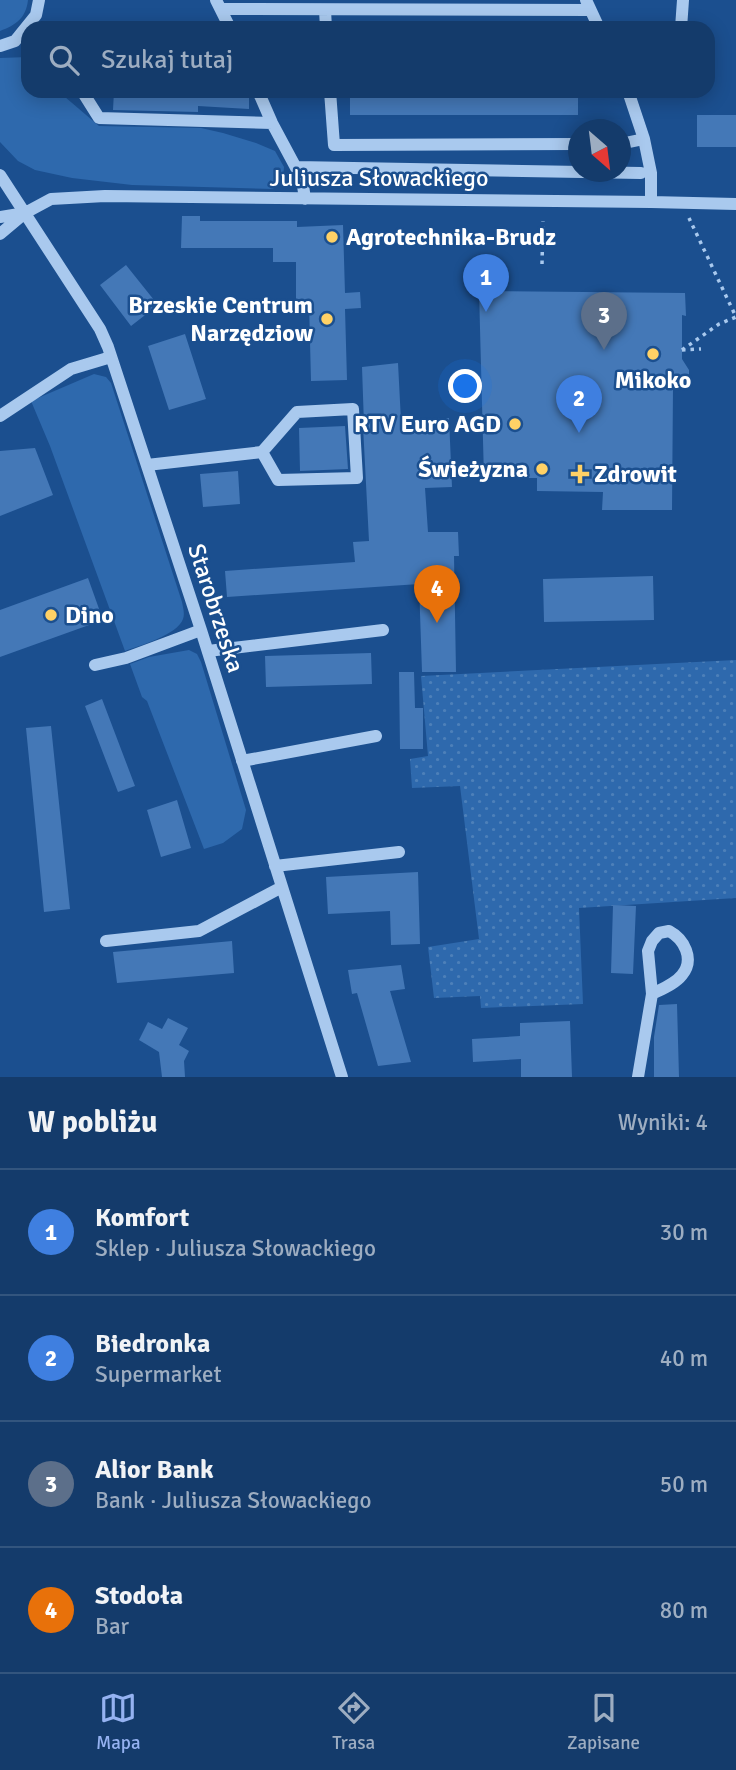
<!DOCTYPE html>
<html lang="pl">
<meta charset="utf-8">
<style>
:root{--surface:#143b6b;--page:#214673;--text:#f1f3f6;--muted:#9dadc1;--line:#33557e;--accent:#95b2f1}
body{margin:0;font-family:Signika,sans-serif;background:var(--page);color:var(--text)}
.compass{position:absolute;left:568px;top:119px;width:63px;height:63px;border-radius:50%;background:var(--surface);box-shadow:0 4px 18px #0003;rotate:152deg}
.you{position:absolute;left:466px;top:387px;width:24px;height:24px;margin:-18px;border:5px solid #fff;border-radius:50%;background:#1a73e8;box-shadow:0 0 0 10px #1a73e833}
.badge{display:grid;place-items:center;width:46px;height:46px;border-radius:50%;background:var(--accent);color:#fff;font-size:23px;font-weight:700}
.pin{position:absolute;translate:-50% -58px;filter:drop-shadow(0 2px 4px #0008)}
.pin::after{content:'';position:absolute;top:37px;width:24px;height:21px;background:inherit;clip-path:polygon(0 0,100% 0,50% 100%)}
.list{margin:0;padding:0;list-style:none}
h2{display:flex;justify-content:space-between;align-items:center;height:91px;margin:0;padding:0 28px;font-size:30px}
h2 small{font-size:23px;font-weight:400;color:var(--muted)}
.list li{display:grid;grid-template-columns:46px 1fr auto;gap:21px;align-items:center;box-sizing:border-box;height:126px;padding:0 28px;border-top:2px solid var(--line)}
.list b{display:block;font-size:26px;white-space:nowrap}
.list p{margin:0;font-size:23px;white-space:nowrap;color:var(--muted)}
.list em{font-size:23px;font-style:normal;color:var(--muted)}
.icon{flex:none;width:38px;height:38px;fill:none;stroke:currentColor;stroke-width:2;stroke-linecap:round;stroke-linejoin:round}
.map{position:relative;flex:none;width:736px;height:1077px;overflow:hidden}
.search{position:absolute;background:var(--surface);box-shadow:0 4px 18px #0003;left:21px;right:21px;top:21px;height:77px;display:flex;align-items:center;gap:18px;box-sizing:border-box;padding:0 24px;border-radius:21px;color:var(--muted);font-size:26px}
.sheet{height:595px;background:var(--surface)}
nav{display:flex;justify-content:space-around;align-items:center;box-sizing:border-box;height:98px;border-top:2px solid var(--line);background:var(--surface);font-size:19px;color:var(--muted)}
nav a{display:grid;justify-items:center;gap:4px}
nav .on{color:var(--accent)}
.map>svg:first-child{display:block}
.grass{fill:#2e69ad}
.park{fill:url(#park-dots)}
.building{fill:#4478b7}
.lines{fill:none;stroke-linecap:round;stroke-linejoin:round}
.path{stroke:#a9c9ee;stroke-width:3.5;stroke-dasharray:3.5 5;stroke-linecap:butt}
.minor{stroke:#a9c9ee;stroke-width:12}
.poi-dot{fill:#ffd166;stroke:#1b4f8f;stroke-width:2.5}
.labels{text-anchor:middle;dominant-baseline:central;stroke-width:5;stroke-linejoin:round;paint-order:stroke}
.street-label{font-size:24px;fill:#fff;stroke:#1b4f8f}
.poi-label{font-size:24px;font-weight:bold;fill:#fff;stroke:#1b4f8f;text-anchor:start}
</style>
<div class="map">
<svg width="736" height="1077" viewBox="0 0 736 1077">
<defs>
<pattern id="park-dots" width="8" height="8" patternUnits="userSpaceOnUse" patternTransform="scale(1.75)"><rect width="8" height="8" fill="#2e69ad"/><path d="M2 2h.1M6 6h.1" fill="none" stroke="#4d80b9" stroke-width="1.8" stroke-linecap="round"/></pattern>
</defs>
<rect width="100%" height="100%" fill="#1b4f8f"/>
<path class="grass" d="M 0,0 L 28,0 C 26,18 16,25 0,31 Z
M 28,57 L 28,91 L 58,91 L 99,126 L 201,128 L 223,133 L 256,143 L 275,151 L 284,167 L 283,178 L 273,189 L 132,185 L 72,178 L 35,170 L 18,161 L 0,142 L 0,58 Z
M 94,374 L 106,377 L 111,383 L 182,602 C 183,608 185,613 183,619 C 177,635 141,645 125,651 L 50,446 L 31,401 Z
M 189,650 L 197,654 L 201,662 L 246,810 L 242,829 L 223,843 L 204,849 L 147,701 L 142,697 L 130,664 L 149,657 Z"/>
<path class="park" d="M 736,660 L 736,898 L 579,908 L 583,1004 L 481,1008 L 480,996 L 434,998 L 428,947 L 479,939 L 460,786 L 412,788 L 410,759 L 428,756 L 421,676 Z"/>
<path class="building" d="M 114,91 L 249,92 L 249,109 L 198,106 L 198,112 L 113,110 Z
M 350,91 L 578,91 L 578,115 L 350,115 Z
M 697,115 L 736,115 L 736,147 L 697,147 Z
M 182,216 L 200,216 L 200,221 L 297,221 L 297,227 L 343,225 L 345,293 L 360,292 L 361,308 L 345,309 L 347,380 L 311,381 L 309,302 L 296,302 L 296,262 L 273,262 L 273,248 L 181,248 Z
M 126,265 L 158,305 L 131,326 L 100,285 Z
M 479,291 L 685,293 L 686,316 L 682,315 L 682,359 L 689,370 L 689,388 L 673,388 L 672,510 L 602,510 L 603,492 L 537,491 L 537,478 L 484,478 Z
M 185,334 L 206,399 L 169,410 L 148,346 Z
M 398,363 L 401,421 L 449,418 L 452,487 L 425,488 L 428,532 L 458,532 L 459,556 L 454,556 L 456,672 L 422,672 L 419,584 L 227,597 L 225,571 L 355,562 L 353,542 L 369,541 L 363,426 L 364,425 L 362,367 Z
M 345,426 L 348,469 L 300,471 L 299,428 Z
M 35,448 L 53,495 L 0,516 L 0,451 Z
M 238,471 L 240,504 L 203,507 L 200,474 Z
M 653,576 L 654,620 L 544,622 L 543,579 Z
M 88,578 L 103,620 L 0,657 L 0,610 Z
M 371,653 L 372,684 L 266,687 L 265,656 Z
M 399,672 L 414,672 L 415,708 L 423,708 L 423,749 L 400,749 Z
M 102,699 L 135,786 L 118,792 L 85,706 Z
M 51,726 L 70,909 L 44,912 L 26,728 Z
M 177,800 L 191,848 L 161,857 L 147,810 Z
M 418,872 L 420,944 L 391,945 L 390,911 L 328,914 L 326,877 Z
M 613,905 L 636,906 L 633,974 L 611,973 Z
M 232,941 L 234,973 L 117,983 L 113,952 Z
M 401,965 L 405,989 L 390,991 L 411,1062 L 378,1066 L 357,993 L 352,994 L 348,970 Z
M 677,1004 L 679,1077 L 654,1077 L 654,1037 L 659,1005 Z
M 168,1018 L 188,1028 L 179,1045 L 189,1051 L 184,1061 L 185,1077 L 162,1077 L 159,1052 L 139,1040 L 148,1022 L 162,1029 Z
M 570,1021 L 572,1077 L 521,1077 L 521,1059 L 473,1062 L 472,1039 L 520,1036 L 520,1023 Z"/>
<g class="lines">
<path class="path" d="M 542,264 L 543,221
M 682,350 L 719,324 L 736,317 L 689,218
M 682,350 L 701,349"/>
<path class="minor" d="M 216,0 L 230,28
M 586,0 L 599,28
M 221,9 L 590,10
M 325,10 L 326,28
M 681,28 L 683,0
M 0,46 L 15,41 L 36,15 L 39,0
M 82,91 L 99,118 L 272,123
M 258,91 L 272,123 L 302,179 L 305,199
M 330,91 L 334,145 L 578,144
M 628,91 L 644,139 L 651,173 L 651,202
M 620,144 L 644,139
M 296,167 L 641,173
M 0,175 L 100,329 L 108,347 L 201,630 L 342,1077
M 0,217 L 25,213
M 0,234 L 25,213 L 51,199 L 105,196 L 651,202 L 736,204
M 0,416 L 71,369 L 111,357
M 147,465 L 262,452 L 297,412 L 353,409 L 357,478 L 278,480 L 262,452
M 208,651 L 383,630
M 95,665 L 126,658 L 201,630
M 242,761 L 376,736
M 275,866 L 399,852
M 106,941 L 199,931 L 282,887
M 638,1077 L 652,994 L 648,951 L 652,941 L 659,933 L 669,931 C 684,939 695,959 682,975 C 675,984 662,989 652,994"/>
</g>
<g class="poi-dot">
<circle cx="332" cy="237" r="7"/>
<circle cx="327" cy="319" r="7"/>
<circle cx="653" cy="354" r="7"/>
<circle cx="515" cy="424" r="7"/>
<circle cx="542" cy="469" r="7"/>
<path d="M576.5 463.5h7v7h7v7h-7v7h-7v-7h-7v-7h7z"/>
<circle cx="51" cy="615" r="7"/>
</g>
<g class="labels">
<g class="street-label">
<text x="379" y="178">Juliusza Słowackiego</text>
<text transform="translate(216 608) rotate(72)">Starobrzeska</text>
</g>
<g class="poi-label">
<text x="346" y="237">Agrotechnika-Brudz</text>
<text x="313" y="305" text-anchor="end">Brzeskie Centrum<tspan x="313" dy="28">Narzędziow</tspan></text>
<text x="653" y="380" text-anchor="middle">Mikoko</text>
<text x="501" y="424" text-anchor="end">RTV Euro AGD</text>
<text x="528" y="469" text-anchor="end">Świeżyzna</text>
<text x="594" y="474">Zdrowit</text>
<text x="65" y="615">Dino</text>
</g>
</g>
</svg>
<svg class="compass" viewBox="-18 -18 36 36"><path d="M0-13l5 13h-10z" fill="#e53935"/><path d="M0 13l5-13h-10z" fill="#9dadc1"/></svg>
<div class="you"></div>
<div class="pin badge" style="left:486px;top:312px;background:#3f7fe0">1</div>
<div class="pin badge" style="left:579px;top:433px;background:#3f7fe0">2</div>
<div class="pin badge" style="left:604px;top:350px;background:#5c6f8a">3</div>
<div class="pin badge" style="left:437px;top:623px;background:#e8710a">4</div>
<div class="search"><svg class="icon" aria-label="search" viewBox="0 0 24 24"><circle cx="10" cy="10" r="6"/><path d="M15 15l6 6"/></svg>Szukaj tutaj</div>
</div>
<section class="sheet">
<h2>W pobliżu<small>Wyniki: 4</small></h2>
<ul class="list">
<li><span class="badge" style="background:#3f7fe0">1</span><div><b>Komfort</b><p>Sklep · Juliusza Słowackiego</p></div><em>30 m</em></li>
<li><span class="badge" style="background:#3f7fe0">2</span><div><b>Biedronka</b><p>Supermarket</p></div><em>40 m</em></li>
<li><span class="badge" style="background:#5c6f8a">3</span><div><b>Alior Bank</b><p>Bank · Juliusza Słowackiego</p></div><em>50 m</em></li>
<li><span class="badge" style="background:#e8710a">4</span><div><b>Stodoła</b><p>Bar</p></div><em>80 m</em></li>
</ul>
</section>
<nav>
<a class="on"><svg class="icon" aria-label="map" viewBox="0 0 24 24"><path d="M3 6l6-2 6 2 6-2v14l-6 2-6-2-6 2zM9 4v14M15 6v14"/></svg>Mapa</a>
<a><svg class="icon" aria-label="directions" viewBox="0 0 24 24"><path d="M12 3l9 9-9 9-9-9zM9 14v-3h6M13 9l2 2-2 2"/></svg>Trasa</a>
<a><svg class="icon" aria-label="saved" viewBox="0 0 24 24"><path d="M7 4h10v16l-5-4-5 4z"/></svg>Zapisane</a>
</nav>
